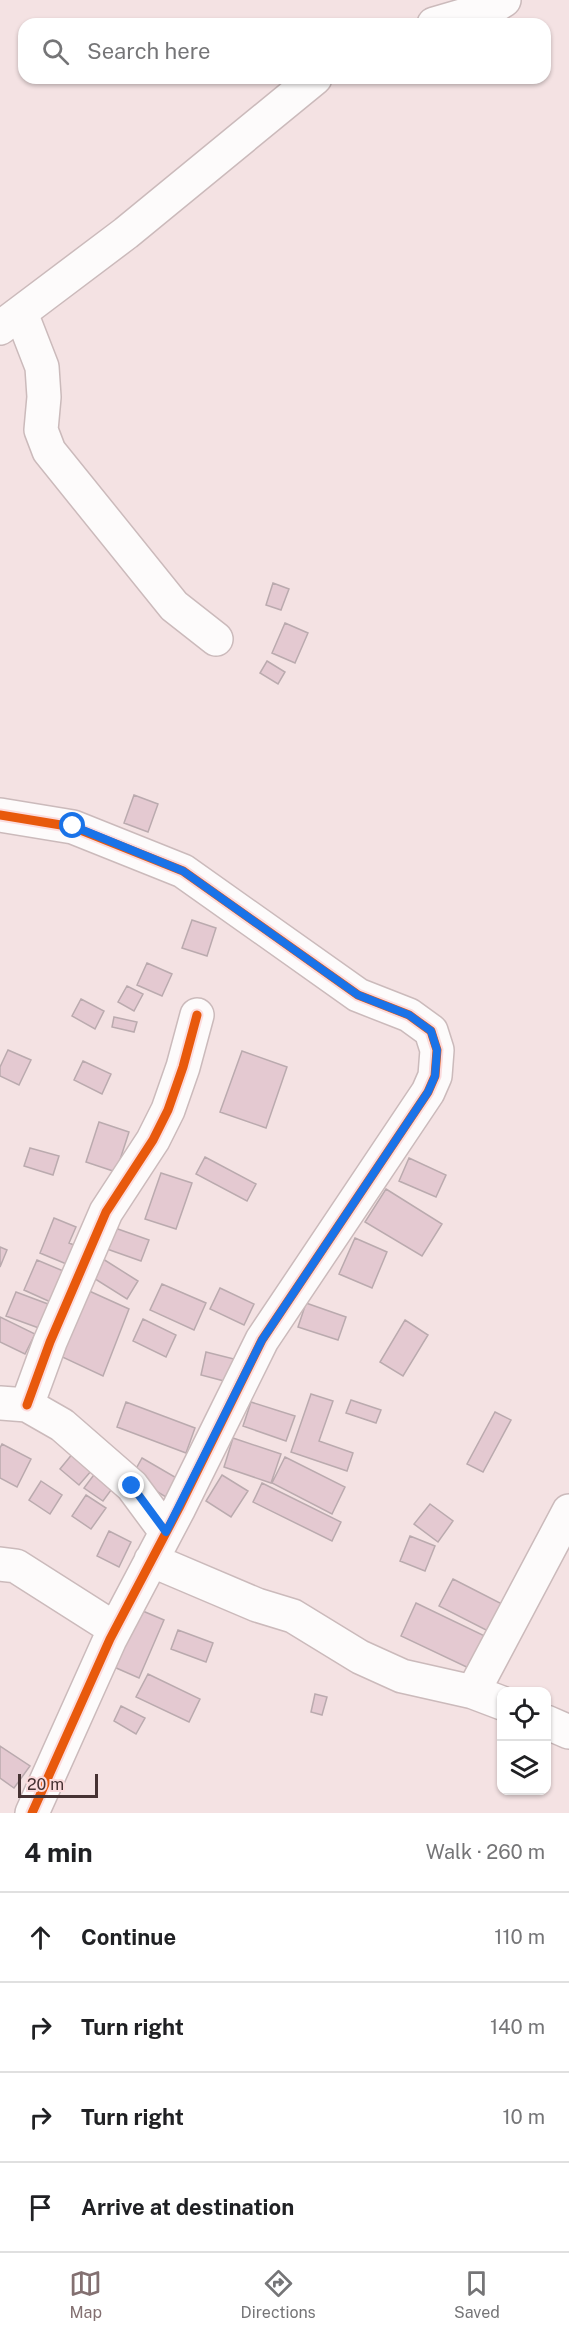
<!DOCTYPE html>
<meta charset="utf-8">
<style>
:root{--surface:#fff;--page:#f6f6f6;--text:#202124;--muted:#757577;--line:#e0e0e0;--accent:#837071}
body{margin:0;font-family:"Public Sans",sans-serif;background:var(--page);color:var(--text)}
.controls{position:absolute;right:18px;bottom:18px;display:grid;overflow:hidden;border-radius:12px;box-shadow:0 2px 4px #0004}
.controls button{width:54px;height:54px;display:grid;place-items:center;padding:0;border:0;border-bottom:2px solid var(--line);background:var(--surface);color:var(--text);font:30px sans-serif}
.scale{position:absolute;left:18px;bottom:15px;width:80px;box-sizing:border-box;padding-left:6px;border:3px solid #463233;border-top:0;font-size:16px;line-height:21px;white-space:nowrap;color:#463233;-webkit-text-stroke:4px #fbdbdd;paint-order:stroke}
.stop{position:absolute;width:18px;height:18px;margin:-14px;border:4px solid #1a73e8;border-radius:50%;background:#fff}
.stop.end{background:#1a73e8;border-color:#fff;box-shadow:0 2px 6px #0008}
.list{margin:0;padding:0;list-style:none}
h2{display:flex;justify-content:space-between;align-items:center;height:78px;margin:0;padding:0 24px;font-size:26px}
h2 small{font-size:20px;font-weight:400;color:var(--muted)}
.list li{display:grid;grid-template-columns:39px 1fr auto;gap:18px;align-items:center;box-sizing:border-box;height:90px;padding:0 24px;border-top:2px solid var(--line)}
.list b{display:block;font-size:22px;white-space:nowrap}
.list em{font-size:20px;font-style:normal;color:var(--muted)}
.icon{flex:none;width:33px;height:33px;fill:none;stroke:currentColor;stroke-width:2;stroke-linecap:round;stroke-linejoin:round}
.map{position:relative;flex:none;width:569px;height:1813px;overflow:hidden}
.search{position:absolute;background:var(--surface);box-shadow:0 2px 4px #0004;left:18px;right:18px;top:18px;height:66px;display:flex;align-items:center;gap:15px;box-sizing:border-box;padding:0 21px;border-radius:18px;color:var(--muted);font-size:22px}
.sheet{height:438px;background:var(--surface)}
nav{display:flex;justify-content:space-around;align-items:center;box-sizing:border-box;height:84px;border-top:2px solid var(--line);background:var(--surface);font-size:16px;color:var(--muted)}
nav a{display:grid;justify-items:center;gap:3px}
nav .on{color:var(--accent)}
.map>svg:first-child{display:block}
.building{fill:#e4c9d1;stroke:#baaaae;stroke-width:1.5}
.lines{fill:none;stroke-linecap:round;stroke-linejoin:round}
.minor-casing{stroke:#cbbabb;stroke-width:36}
.minor{stroke:#fdfbfb;stroke-width:33}
.cycleway-casing{stroke:#fbdbdd;stroke-width:13}
.cycleway{stroke:#e8590c;stroke-width:9}
.route{stroke:#1a73e8;stroke-width:8}
</style>
<div class="map">
<svg width="569" height="1813" viewBox="0 0 569 1813">
<rect width="100%" height="100%" fill="#f4e2e3"/>
<path class="building" d="M 273,583 L 289,589 L 281,610 L 266,605 Z
M 285,623 L 308,633 L 295,663 L 272,653 Z
M 267,661 L 285,672 L 278,684 L 260,673 Z
M 134,795 L 158,804 L 148,832 L 124,823 Z
M 192,920 L 216,928 L 207,956 L 182,948 Z
M 147,963 L 172,974 L 162,996 L 137,985 Z
M 127,986 L 143,994 L 134,1011 L 118,1002 Z
M 81,999 L 104,1011 L 95,1029 L 72,1016 Z
M 114,1017 L 137,1022 L 134,1032 L 112,1027 Z
M 8,1050 L 31,1060 L 19,1085 L 0,1076 L 0,1067 Z
M 242,1051 L 287,1067 L 266,1128 L 220,1112 Z
M 83,1061 L 111,1074 L 102,1094 L 74,1080 Z
M 99,1122 L 129,1132 L 116,1172 L 86,1162 Z
M 30,1148 L 59,1156 L 53,1175 L 24,1166 Z
M 205,1157 L 256,1184 L 247,1201 L 196,1174 Z
M 409,1158 L 446,1175 L 436,1197 L 399,1181 Z
M 161,1173 L 192,1183 L 176,1229 L 145,1219 Z
M 386,1189 L 442,1224 L 422,1256 L 365,1222 Z
M 54,1218 L 76,1227 L 69,1243 L 84,1249 L 76,1268 L 40,1253 Z
M 115,1228 L 149,1240 L 141,1261 L 107,1249 Z
M 355,1238 L 387,1252 L 372,1288 L 339,1274 Z
M 0,1247 L 7,1250 L 0,1267 Z
M 103,1259 L 138,1281 L 127,1299 L 92,1277 Z
M 37,1260 L 68,1273 L 55,1304 L 24,1290 Z
M 162,1284 L 206,1303 L 194,1330 L 150,1310 Z
M 220,1288 L 254,1304 L 244,1325 L 210,1309 Z
M 87,1290 L 129,1309 L 103,1376 L 58,1355 Z
M 16,1292 L 56,1307 L 47,1331 L 6,1316 Z
M 306,1303 L 346,1317 L 338,1340 L 298,1327 Z
M 0,1317 L 35,1334 L 25,1354 L 0,1342 Z
M 143,1319 L 176,1335 L 166,1357 L 133,1341 Z
M 405,1320 L 428,1335 L 403,1376 L 380,1362 Z
M 206,1352 L 234,1359 L 228,1382 L 201,1375 Z
M 311,1394 L 333,1401 L 319,1441 L 353,1453 L 347,1471 L 291,1452 Z
M 351,1400 L 381,1410 L 376,1423 L 346,1413 Z
M 126,1402 L 195,1428 L 186,1453 L 117,1427 Z
M 251,1402 L 295,1416 L 286,1441 L 243,1426 Z
M 495,1412 L 511,1420 L 483,1472 L 467,1464 Z
M 233,1438 L 281,1454 L 271,1483 L 224,1467 Z
M 2,1444 L 31,1459 L 17,1487 L 0,1478 L 0,1448 Z
M 78,1447 L 98,1463 L 79,1485 L 60,1469 Z
M 285,1457 L 345,1487 L 332,1514 L 272,1483 Z
M 142,1458 L 180,1480 L 169,1499 L 132,1476 Z
M 99,1468 L 117,1482 L 103,1501 L 84,1488 Z
M 222,1475 L 248,1491 L 231,1517 L 206,1501 Z
M 41,1481 L 62,1495 L 50,1514 L 29,1500 Z
M 262,1483 L 341,1522 L 332,1541 L 253,1502 Z
M 86,1495 L 106,1508 L 91,1529 L 72,1516 Z
M 430,1504 L 453,1521 L 438,1542 L 414,1524 Z
M 109,1531 L 131,1542 L 119,1567 L 97,1556 Z
M 410,1536 L 435,1546 L 425,1571 L 400,1561 Z
M 453,1579 L 504,1605 L 490,1632 L 439,1606 Z
M 416,1603 L 491,1639 L 475,1671 L 401,1636 Z
M 138,1609 L 164,1620 L 139,1678 L 114,1667 Z
M 178,1630 L 213,1643 L 206,1662 L 171,1649 Z
M 148,1674 L 200,1699 L 189,1722 L 136,1697 Z
M 315,1694 L 327,1697 L 322,1715 L 311,1712 Z
M 121,1706 L 145,1718 L 136,1734 L 114,1721 Z
M 0,1746 L 30,1766 L 14,1788 L 0,1778 Z"/>
<g class="lines">
<g class="minor-casing">
<path id="minor" d="M 434,24 L 493,7 L 504,0
M 21,313 L 42,367 L 44,397 L 41,430 L 49,451 L 174,606 L 216,639
M 0,328 L 126,233 L 315,78
M 0,815 L 73,827 L 183,871 L 358,995 L 409,1015 L 431,1031 L 437,1050 L 435,1076 L 428,1092 L 262,1340 L 179,1508 L 110,1639 L 32,1813
M 0,1403 L 27,1405 L 62,1425 L 132,1486 L 166,1532
M 27,1405 L 50,1342 L 106,1212 L 153,1140 L 168,1110 L 183,1067 L 197,1015
M 151,1560 L 257,1605 L 293,1616 L 360,1657 L 402,1676 L 473,1692 L 502,1703
M 0,1564 L 16,1566 L 115,1629
M 473,1692 L 569,1511
M 546,1722 L 569,1732"/>
</g>
<use href="#minor" class="minor"/>
<g class="cycleway-casing">
<path id="cycleway" d="M 0,815 L 73,827 L 183,871 L 358,995 L 409,1015 L 431,1031 L 437,1050 L 435,1076 L 428,1092 L 262,1340 L 179,1508 L 110,1639 L 32,1813
M 27,1405 L 50,1342 L 106,1212 L 153,1140 L 168,1110 L 183,1067 L 197,1015"/>
</g>
<use href="#cycleway" class="cycleway"/>
</g>
<g class="lines">
<path class="route" d="M 73,826 L 183,871 L 358,995 L 409,1015 L 431,1031 L 437,1050 L 435,1076 L 428,1092 L 262,1340 L 166,1532 L 132,1486"/>
</g>
</svg>
<div class="controls">
<button><svg class="icon" aria-label="locate" viewBox="0 0 24 24"><circle cx="12" cy="12" r="6"/><path d="M12 2v4M12 18v4M2 12h4M18 12h4"/></svg></button>
<button><svg class="icon" aria-label="layers" viewBox="0 0 24 24"><path d="M12 4l9 5-9 5-9-5zM3 14l9 5 9-5"/></svg></button>
</div>
<div class="scale">20 m</div>
<div class="stop" style="left:73px;top:826px"></div>
<div class="stop end" style="left:132px;top:1486px"></div>
<div class="search"><svg class="icon" aria-label="search" viewBox="0 0 24 24"><circle cx="10" cy="10" r="6"/><path d="M15 15l6 6"/></svg>Search here</div>
</div>
<section class="sheet">
<h2>4 min<small>Walk · 260 m</small></h2>
<ul class="list">
<li><svg class="icon" aria-label="ahead" viewBox="0 0 24 24"><path d="M12 20V5M6 11l6-6 6 6"/></svg><div><b>Continue</b></div><em>110 m</em></li>
<li><svg class="icon" aria-label="right" viewBox="0 0 24 24"><path d="M7 20v-9h11M14 6l5 5-5 5"/></svg><div><b>Turn right</b></div><em>140 m</em></li>
<li><svg class="icon" aria-label="right" viewBox="0 0 24 24"><path d="M7 20v-9h11M14 6l5 5-5 5"/></svg><div><b>Turn right</b></div><em>10 m</em></li>
<li><svg class="icon" aria-label="arrive" viewBox="0 0 24 24"><path d="M6 21V4h12l-3 4 3 4H6"/></svg><div><b>Arrive at destination</b></div></li>
</ul>
</section>
<nav>
<a class="on"><svg class="icon" aria-label="map" viewBox="0 0 24 24"><path d="M3 6l6-2 6 2 6-2v14l-6 2-6-2-6 2zM9 4v14M15 6v14"/></svg>Map</a>
<a><svg class="icon" aria-label="directions" viewBox="0 0 24 24"><path d="M12 3l9 9-9 9-9-9zM9 14v-3h6M13 9l2 2-2 2"/></svg>Directions</a>
<a><svg class="icon" aria-label="saved" viewBox="0 0 24 24"><path d="M7 4h10v16l-5-4-5 4z"/></svg>Saved</a>
</nav>
